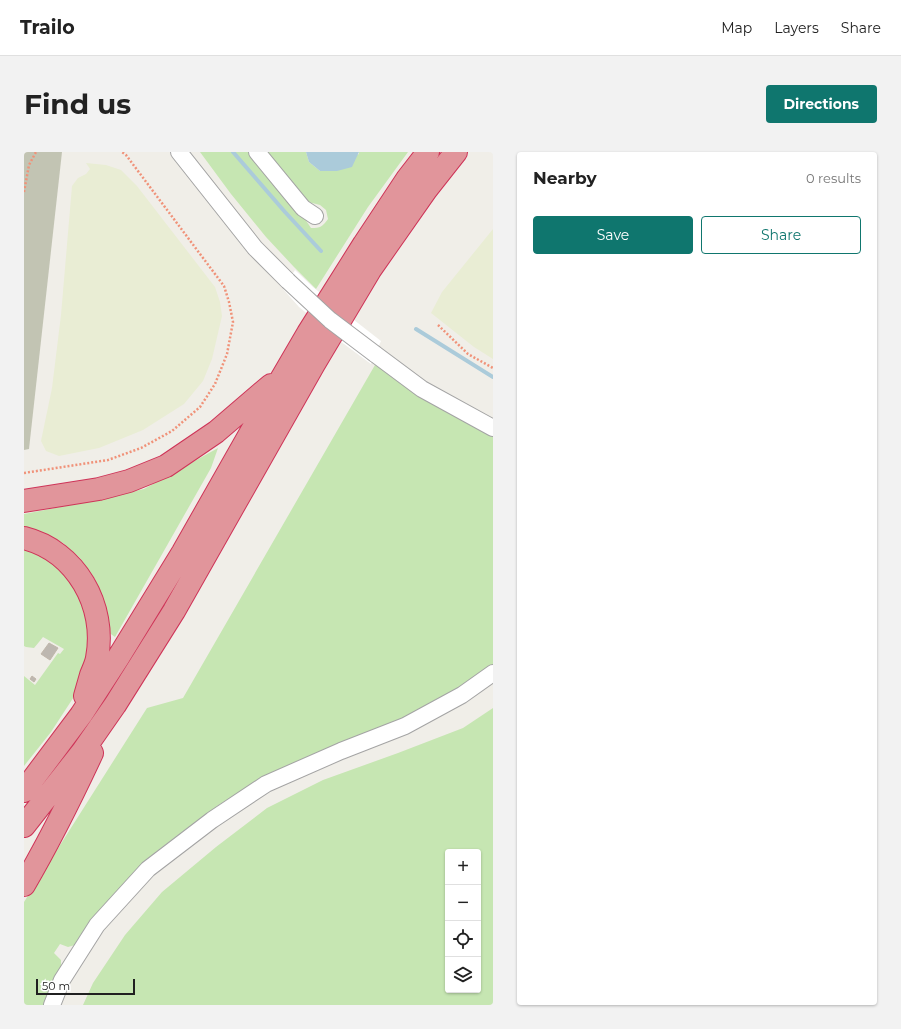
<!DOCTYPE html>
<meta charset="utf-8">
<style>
:root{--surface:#fff;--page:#f2f2f2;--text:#222;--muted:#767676;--line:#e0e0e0;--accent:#0f766e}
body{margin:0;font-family:Montserrat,sans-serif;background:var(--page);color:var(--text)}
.controls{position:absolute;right:12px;bottom:12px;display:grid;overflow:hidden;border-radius:4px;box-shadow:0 1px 3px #0004}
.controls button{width:36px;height:36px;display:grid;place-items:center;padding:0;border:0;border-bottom:1px solid var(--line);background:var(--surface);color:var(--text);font:20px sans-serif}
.scale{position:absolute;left:12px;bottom:10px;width:99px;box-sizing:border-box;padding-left:4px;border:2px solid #202020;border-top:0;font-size:11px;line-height:14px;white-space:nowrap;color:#202020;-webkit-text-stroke:3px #fff;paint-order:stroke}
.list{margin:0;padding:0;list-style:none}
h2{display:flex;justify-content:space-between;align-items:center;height:52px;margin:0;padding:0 16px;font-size:17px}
h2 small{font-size:13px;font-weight:400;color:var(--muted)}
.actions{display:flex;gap:8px;padding:12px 16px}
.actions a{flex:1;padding:9px 0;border:1px solid var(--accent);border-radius:4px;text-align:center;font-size:14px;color:var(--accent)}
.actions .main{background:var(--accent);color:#fff}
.icon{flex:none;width:22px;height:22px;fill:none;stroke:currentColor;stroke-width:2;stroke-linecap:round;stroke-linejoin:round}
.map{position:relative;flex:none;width:469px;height:853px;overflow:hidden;border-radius:4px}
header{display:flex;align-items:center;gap:24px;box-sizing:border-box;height:56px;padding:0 20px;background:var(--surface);border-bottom:1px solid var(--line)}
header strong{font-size:19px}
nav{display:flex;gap:22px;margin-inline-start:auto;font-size:14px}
.intro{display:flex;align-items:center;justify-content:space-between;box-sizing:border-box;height:96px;padding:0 24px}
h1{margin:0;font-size:28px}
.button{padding:10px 18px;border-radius:4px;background:var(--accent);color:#fff;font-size:14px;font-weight:700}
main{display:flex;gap:24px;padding:0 24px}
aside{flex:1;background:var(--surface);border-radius:4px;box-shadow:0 1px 3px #0004}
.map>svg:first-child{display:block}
.construction{fill:#c2c4b3}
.farmland{fill:#e9edd4}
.grass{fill:#c6e6b2;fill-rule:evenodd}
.water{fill:#abcbda}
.pier{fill:#fff}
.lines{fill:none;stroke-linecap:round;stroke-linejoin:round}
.stream{stroke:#abcbda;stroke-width:4}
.building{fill:#bdb7b0;stroke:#c1b7ab}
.minor-casing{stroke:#a4a4a4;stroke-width:18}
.highway-casing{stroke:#ce3458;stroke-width:24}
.path{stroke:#f09279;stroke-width:2.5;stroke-dasharray:2 2;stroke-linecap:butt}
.minor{stroke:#fff;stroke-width:16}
.highway{stroke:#e1959b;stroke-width:22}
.minor-bridge-casing{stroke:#a4a4a4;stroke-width:18;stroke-linecap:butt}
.minor-bridge{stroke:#fff;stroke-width:16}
</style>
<header>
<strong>Trailo</strong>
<nav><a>Map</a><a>Layers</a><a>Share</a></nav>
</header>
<div class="intro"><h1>Find us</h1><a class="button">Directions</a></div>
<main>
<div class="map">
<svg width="469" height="853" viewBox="0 0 469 853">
<rect width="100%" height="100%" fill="#f0eee8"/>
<path class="construction" d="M 0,0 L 38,0 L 5,297 L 0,298 Z"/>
<path class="farmland" d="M 62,11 L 82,13 L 97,18 L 113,34 L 191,135 L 196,150 L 198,164 L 188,207 L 179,229 L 160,252 L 119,278 L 75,296 L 35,304 L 22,299 L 17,289 L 28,236 L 37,163 L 48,34 L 54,26 L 62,22 L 66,17 Z
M 469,77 L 469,207 L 450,195 L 407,161 L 418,140 Z"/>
<path class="grass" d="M 176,0 L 229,0 L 269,49 L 287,76 C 297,76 298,75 304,67 L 302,58 L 296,53 L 284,50 L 237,0 L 282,0 L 285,10 L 296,19 L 335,2 L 335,0 L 384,0 L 344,55 L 292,137 L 270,115 L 242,85 L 207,42 Z
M 351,213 L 469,282 L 469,513 L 428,541 L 373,571 L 241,626 L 196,652 L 133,699 L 79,755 L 51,793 L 44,795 L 36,792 L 30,801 L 37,808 L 37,818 L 21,853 L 0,853 L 0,750 L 123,556 L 159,546 Z
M 194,296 L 187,316 L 91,485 L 84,480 L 81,456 L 71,427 L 56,406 L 39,391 L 18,380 L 0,375 L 0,362 L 57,351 L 120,337 Z
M 0,393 L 14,397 L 59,440 L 68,501 L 55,537 L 27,580 L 0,614 L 0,524 L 11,533 L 34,501 L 36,502 L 40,497 L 19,485 L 15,490 L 10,496 L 2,495 L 0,494 Z
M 469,556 L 469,853 L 59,853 L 69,831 L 101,783 L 138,740 L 192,695 L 243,656 L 299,628 L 374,601 L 439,576 ZM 424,700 L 454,700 L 454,838 L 424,838 Z"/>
<path class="water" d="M 282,0 L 335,0 L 328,15 L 313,19 L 296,19 L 285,10 Z"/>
<path class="pier" d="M 271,118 L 289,135 L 316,157 L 357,189 L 347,212 L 316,189 L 275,155 L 259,137 Z"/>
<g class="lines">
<path class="stream" d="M 209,0 L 261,60 L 297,99
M 392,177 L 469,225"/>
</g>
<path class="building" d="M 25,491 L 34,496 L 26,508 L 17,502 Z
M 8,524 L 12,527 L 10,530 L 6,527 Z"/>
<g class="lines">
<g class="minor-casing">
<path id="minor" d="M 155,0 L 231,96 L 264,129
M 233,0 L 279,56 L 291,64
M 351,202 L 398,237 L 469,276
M 28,853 L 38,828 L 73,773 L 124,717 L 188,668 L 242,632 L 317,599 L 381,574 L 438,543 L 469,521"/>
</g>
<g class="highway-casing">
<path id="highway" d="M 0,349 L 75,337 L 105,329 L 142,314 L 192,280 L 247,233
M 0,386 C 52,399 83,454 73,506 C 72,512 69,518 67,523 C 65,530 63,537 61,544
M 0,639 L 57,563 L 94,506 L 159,400 L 252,236 L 284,181 L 340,92 L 383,27 L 404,0
M 0,674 L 59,599 L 91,553 L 150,459 L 290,212 L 346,118 L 402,38 L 432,0
M 0,733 C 25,690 47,646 68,601"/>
</g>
<path class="path" d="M 0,40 L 5,13 L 12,0
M 414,173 L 444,202 L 469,216
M 0,321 L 84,308 L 117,296 L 148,279 L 176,255 L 191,232 L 203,202 L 209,170 L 205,150 L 200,134 L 102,3 L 98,0"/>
<use href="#minor" class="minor"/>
<use href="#highway" class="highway"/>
<g class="minor-bridge-casing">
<path id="minor-bridge" d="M 264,129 L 306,168 L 351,202"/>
</g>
<use href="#minor-bridge" class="minor-bridge"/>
</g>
</svg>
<div class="controls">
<button>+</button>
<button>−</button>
<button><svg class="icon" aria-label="locate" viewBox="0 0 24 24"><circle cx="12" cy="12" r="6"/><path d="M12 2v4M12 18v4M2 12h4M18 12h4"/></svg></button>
<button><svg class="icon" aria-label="layers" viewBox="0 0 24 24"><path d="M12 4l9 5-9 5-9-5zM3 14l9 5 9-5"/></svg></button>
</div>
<div class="scale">50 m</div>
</div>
<aside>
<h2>Nearby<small>0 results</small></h2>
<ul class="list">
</ul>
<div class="actions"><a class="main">Save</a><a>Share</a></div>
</aside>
</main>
